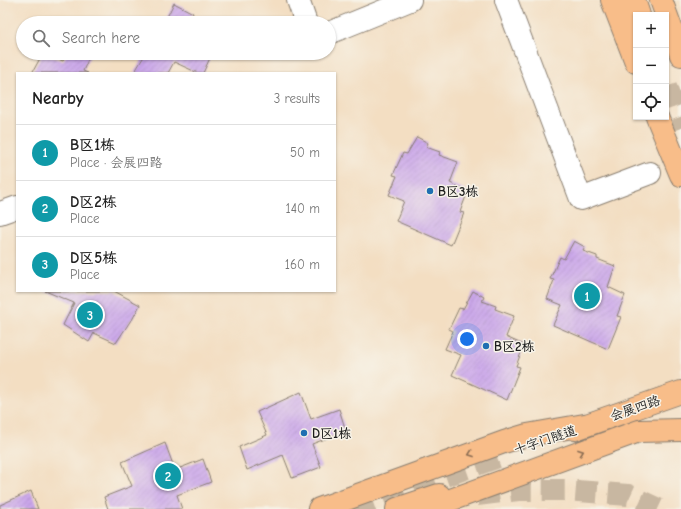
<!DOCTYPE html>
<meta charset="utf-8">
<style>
:root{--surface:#fff;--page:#f6f6f6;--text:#222;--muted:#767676;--line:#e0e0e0;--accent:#d93025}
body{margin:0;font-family:"Comic Neue","LXGW WenKai TC",sans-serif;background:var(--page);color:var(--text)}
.controls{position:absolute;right:12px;top:12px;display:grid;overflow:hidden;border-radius:0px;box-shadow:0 1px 3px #0004}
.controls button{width:36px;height:36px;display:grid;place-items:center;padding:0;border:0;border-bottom:1px solid var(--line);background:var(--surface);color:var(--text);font:20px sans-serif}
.you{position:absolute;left:467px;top:339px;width:14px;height:14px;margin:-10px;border:3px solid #fff;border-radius:50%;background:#1a73e8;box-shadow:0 0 0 6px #1a73e833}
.badge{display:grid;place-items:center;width:26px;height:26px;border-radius:50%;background:var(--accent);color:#fff;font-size:13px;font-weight:700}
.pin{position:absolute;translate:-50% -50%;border:2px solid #fff;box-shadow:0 1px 4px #0006}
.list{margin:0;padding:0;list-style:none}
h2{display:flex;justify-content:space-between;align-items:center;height:52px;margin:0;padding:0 16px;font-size:17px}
h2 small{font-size:13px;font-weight:400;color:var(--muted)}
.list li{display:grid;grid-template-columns:26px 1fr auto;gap:12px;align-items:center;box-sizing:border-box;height:56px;padding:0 16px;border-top:1px solid var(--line)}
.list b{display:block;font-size:15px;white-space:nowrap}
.list p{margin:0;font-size:13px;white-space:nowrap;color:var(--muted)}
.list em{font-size:13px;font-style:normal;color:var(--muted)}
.icon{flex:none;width:22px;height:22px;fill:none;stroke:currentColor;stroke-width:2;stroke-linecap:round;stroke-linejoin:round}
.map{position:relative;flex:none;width:681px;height:509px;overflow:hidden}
.search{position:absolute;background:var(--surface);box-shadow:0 1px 3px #0004;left:16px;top:16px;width:320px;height:44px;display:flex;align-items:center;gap:10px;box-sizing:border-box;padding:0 14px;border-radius:22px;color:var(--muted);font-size:15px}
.panel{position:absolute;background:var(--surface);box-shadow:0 1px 3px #0004;left:16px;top:72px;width:320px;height:220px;border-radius:0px}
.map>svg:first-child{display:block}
.building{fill:url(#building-hatch)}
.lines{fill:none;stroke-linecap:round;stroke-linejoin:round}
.major-tunnel{stroke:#c8b7a1;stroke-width:22;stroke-dasharray:22 11;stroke-linecap:butt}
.highway-tunnel{stroke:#c8b7a1;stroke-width:22;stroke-dasharray:22 11;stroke-linecap:butt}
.minor-casing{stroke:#887d6f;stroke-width:24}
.major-casing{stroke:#887d6f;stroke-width:24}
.highway-casing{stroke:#887d6f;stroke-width:24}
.minor{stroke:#fff;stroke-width:22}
.major{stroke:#f8bd89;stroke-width:22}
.highway{stroke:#f8bd89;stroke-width:22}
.oneway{stroke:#8a6c52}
.poi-dot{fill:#1f6fb2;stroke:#f7f3e8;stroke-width:1.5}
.labels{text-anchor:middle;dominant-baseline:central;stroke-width:3;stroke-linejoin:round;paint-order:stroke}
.poi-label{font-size:13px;font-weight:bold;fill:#1c1c1c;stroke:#f7f3e8;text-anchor:start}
.street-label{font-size:13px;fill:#1c1c1c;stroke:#f7f3e8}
</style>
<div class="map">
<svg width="681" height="509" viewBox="0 0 681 509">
<defs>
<pattern id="building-hatch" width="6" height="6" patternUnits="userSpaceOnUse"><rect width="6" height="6" fill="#caa6ea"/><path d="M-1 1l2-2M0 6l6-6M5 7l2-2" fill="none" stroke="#ad8ec8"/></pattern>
</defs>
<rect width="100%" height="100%" fill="#f7f3e8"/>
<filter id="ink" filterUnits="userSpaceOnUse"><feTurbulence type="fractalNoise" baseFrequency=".025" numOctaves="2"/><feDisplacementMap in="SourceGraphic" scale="8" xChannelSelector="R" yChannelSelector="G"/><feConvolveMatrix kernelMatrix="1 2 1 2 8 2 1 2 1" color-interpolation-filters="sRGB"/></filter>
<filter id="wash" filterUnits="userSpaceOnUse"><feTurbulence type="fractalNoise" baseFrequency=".012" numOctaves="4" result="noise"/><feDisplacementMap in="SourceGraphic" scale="16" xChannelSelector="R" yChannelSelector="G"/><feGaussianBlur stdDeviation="0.9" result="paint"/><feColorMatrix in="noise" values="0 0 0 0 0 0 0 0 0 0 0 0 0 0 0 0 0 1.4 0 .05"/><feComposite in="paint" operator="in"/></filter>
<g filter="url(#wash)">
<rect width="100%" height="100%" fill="#f3dec2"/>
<g id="blocks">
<path class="building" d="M 174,3 L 193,13 L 189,23 L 164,23 Z
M 43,53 L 63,61 L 67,53 L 91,53 L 83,71 L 88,73 L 32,73 Z
M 146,53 L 202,53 L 210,58 L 203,73 L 198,73 L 174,62 L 168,73 L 134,73 Z
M 417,137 L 428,143 L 426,147 L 440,152 L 439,155 L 458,162 L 450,183 L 468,191 L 460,212 L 464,213 L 451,245 L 396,221 L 404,201 L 389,195 L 397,176 L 393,175 L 403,153 L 407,154 Z
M 574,241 L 585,247 L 583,251 L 597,256 L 597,259 L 615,266 L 608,287 L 625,295 L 617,316 L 621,317 L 608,349 L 553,325 L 562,305 L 547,299 L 554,280 L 550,279 L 560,257 L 564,259 Z
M 45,291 L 114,291 L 140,305 L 132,320 L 131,320 L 116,343 L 94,333 L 89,342 L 63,325 L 74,303 Z
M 473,291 L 484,297 L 482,301 L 496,306 L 495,309 L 514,316 L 506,337 L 524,345 L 516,366 L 520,367 L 507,400 L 452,375 L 461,355 L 445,349 L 453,331 L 449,329 L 459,308 L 463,309 Z
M 301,392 L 311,419 L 339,409 L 346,431 L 312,444 L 321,467 L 292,478 L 283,455 L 247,470 L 239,447 L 267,435 L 257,412 Z
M 165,443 L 175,470 L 203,459 L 211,482 L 177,495 L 182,509 L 108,509 L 104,497 L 132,486 L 122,462 Z
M 31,491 L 38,509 L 0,509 L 0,505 Z"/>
</g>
</g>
<g filter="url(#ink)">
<use href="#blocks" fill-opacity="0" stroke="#887d6f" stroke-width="1"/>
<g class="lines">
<path class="major-tunnel" d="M 477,495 L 518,490 L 565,490 L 628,495 L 658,509
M 352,509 L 501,456"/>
<path class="highway-tunnel" d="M 666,87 L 681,128"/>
<g class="minor-casing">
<path id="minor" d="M 298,0 L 306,23
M 506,0 L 581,199 L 650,173
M 329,33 L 410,0
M 0,213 L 17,207"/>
</g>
<g class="major-casing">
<path id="major" d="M 612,0 L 636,62
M 657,117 L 681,175
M 575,429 L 681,392
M 319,509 L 504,442 L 527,435 L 590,424
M 397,509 L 439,495
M 426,509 L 639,431 L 681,430"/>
</g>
<g class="highway-casing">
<path id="highway" d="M 634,0 L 639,15
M 661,0 L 681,55"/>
</g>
<use href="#minor" class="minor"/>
<use href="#major" class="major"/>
<use href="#highway" class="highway"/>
</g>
<defs><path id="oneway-chevron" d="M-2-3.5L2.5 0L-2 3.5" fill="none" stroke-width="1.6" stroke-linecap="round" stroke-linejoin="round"/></defs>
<g class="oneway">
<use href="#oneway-chevron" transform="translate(581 452) rotate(-20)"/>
<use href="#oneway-chevron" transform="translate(471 454) rotate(160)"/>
</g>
</g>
<g class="poi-dot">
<circle cx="430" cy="191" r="4"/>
<circle cx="486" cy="346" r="4"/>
<circle cx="304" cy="433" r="4"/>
</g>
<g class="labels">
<g class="poi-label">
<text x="438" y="191">B区3栋</text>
<text x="494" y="346">B区2栋</text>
<text x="312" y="433">D区1栋</text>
</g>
<g class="street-label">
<text transform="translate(635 408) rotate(-19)">会展四路</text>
<text transform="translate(545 440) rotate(-19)">十字门隧道</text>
</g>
</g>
</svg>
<div class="controls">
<button>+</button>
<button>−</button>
<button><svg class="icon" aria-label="locate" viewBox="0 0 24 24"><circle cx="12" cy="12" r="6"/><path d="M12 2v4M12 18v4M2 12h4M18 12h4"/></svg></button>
</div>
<div class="you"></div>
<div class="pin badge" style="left:587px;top:296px;background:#0f9aa8">1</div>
<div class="pin badge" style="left:168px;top:476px;background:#0f9aa8">2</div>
<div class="pin badge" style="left:90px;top:315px;background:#0f9aa8">3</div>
<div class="search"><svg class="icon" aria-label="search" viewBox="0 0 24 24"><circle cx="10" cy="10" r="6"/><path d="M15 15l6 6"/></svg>Search here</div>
<section class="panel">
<h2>Nearby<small>3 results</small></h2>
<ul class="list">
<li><span class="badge" style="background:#0f9aa8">1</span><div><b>B区1栋</b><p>Place · 会展四路</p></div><em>50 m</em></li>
<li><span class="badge" style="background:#0f9aa8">2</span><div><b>D区2栋</b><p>Place</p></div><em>140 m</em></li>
<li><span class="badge" style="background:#0f9aa8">3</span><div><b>D区5栋</b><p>Place</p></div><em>160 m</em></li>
</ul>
</section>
</div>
